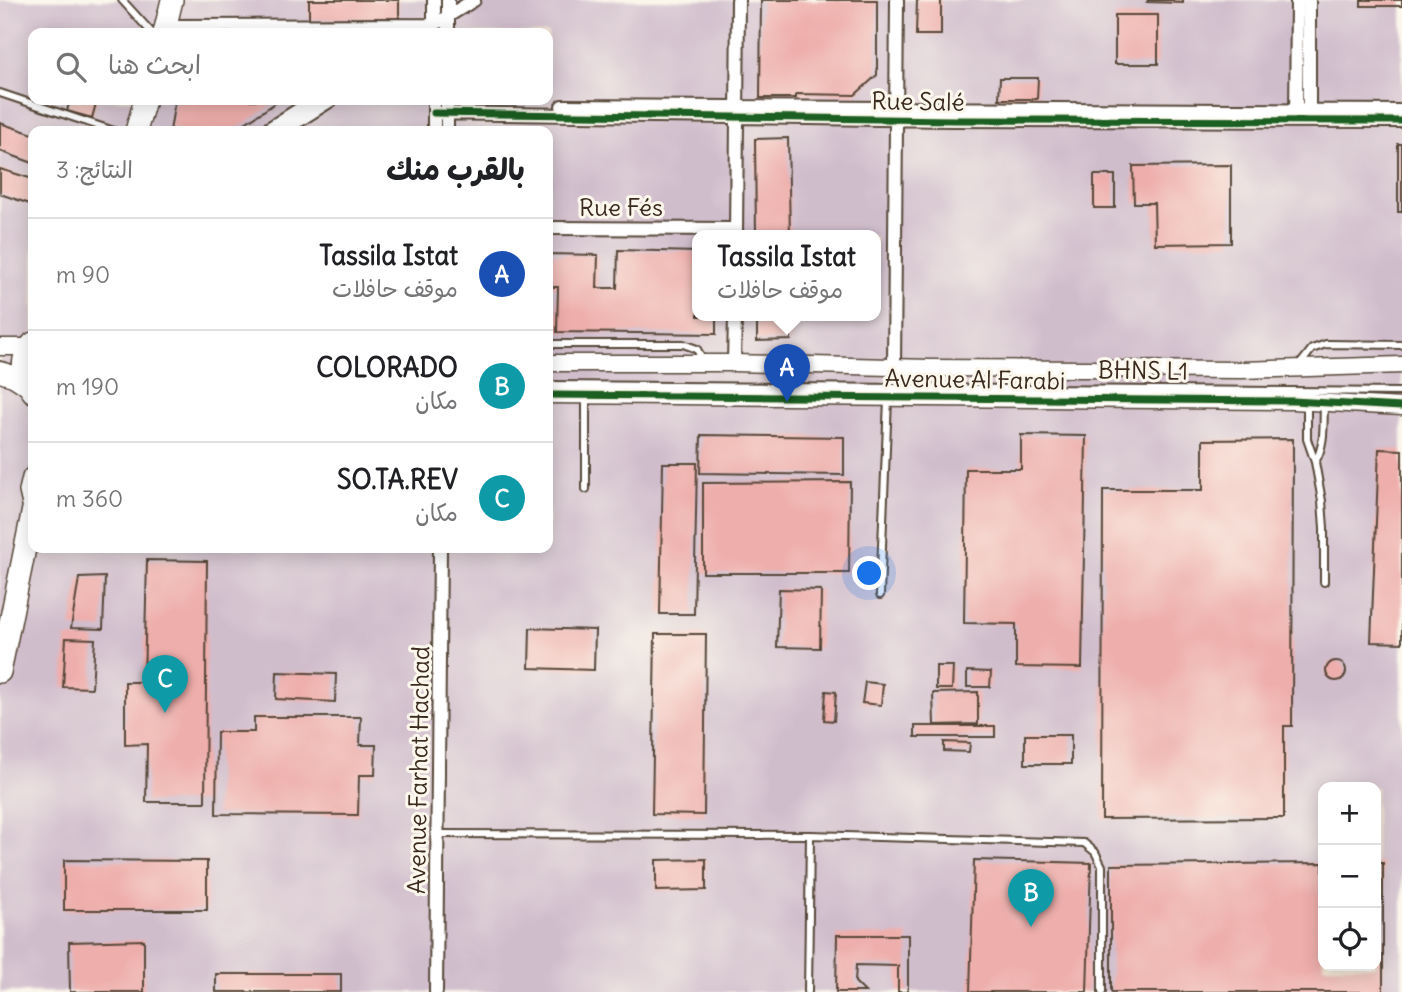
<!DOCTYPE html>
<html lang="ar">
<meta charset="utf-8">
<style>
:root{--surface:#fff;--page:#f6f6f6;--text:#202124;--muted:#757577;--line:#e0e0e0;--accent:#7c3aed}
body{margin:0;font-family:Delius,"Playpen Sans Arabic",sans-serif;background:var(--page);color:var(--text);direction:rtl}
.controls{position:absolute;right:21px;bottom:21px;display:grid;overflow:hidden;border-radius:14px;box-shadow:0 4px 18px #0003}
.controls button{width:63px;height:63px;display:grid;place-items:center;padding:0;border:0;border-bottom:2px solid var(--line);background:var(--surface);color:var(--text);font:35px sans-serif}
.you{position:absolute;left:870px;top:574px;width:24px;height:24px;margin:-18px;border:5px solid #fff;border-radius:50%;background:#1a73e8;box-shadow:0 0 0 10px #1a73e833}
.badge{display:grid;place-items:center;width:46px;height:46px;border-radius:50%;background:var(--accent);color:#fff;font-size:23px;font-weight:700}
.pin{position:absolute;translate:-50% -58px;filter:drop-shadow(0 2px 4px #0008)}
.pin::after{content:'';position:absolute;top:37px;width:24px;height:21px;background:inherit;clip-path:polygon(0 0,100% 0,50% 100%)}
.popup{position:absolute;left:692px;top:230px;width:189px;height:91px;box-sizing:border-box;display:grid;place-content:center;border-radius:14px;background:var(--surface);filter:drop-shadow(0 2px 5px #0005);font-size:23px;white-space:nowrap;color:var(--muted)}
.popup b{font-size:26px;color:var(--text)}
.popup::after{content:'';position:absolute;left:50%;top:100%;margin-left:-14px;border:14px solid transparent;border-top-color:var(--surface)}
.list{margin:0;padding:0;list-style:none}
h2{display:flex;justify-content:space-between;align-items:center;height:91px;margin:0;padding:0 28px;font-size:30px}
h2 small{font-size:23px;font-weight:400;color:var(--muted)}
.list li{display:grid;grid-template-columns:46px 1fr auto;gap:21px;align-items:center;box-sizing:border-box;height:112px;padding:0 28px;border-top:2px solid var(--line)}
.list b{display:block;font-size:26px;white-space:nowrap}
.list p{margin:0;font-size:23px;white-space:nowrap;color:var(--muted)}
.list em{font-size:23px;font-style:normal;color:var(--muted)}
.icon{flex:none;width:38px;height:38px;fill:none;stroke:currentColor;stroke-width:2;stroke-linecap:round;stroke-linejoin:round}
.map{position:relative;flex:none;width:1402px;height:992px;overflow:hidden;direction:ltr}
.search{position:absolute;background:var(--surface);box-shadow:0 4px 18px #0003;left:28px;top:28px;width:525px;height:77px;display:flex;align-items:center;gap:18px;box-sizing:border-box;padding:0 24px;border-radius:14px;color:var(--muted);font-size:26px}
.panel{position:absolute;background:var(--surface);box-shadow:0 4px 18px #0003;left:28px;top:126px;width:525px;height:427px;border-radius:14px;direction:rtl}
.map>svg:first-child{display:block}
.industrial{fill:#d0bdcc;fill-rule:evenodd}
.building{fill:#eeaeab}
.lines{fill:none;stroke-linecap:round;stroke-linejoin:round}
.service-casing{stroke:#574639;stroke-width:10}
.minor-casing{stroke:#574639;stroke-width:16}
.tertiary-casing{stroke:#574639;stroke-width:19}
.primary-casing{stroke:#574639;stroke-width:24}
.service{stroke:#fff;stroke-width:6}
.minor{stroke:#fff;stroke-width:12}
.tertiary{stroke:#fff;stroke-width:16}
.primary{stroke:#fff;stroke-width:21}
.cycleway-casing{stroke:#fbf7ec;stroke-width:11}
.cycleway{stroke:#1b5e20;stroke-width:7}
.labels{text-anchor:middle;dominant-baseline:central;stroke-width:6;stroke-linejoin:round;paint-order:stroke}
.street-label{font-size:24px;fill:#3b2a1e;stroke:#fbf7ec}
</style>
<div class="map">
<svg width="1402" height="992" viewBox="0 0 1402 992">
<rect width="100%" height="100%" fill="#fbf7ec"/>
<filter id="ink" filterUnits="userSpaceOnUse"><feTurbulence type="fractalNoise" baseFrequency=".0143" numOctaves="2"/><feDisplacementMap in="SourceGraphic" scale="14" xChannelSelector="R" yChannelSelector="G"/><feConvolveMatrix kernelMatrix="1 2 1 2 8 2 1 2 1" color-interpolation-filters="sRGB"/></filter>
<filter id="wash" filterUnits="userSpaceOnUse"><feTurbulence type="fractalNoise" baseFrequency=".00686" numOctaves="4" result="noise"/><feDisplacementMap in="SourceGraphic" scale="28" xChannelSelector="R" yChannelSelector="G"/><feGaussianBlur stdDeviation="1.57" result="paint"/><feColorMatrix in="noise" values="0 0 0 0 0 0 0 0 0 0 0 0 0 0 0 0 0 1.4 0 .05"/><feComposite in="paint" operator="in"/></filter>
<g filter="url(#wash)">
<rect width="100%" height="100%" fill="#f8e8d4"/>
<path class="industrial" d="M 0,0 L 1402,0 L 1402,992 L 0,992 ZM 33,33 L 548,33 L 548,100 L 33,100 ZM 33,131 L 548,131 L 548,548 L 33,548 ZM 698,236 L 876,236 L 876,316 L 698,316 ZM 1323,787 L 1376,787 L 1376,966 L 1323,966 Z"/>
<g id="blocks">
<path class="building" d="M 309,0 L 399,0 L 399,18 L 309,19 Z
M 761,0 L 877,0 L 877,75 L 855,95 L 796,94 L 796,98 L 760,98 Z
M 917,0 L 941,0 L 941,35 L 916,35 Z
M 1148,0 L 1183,0 L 1183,3 L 1147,2 Z
M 1361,0 L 1402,0 L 1402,6 L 1361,6 Z
M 1115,15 L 1158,15 L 1158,64 L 1115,64 Z
M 1000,78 L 1038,78 L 1037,99 L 999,99 Z
M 70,100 L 97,100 L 92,118 L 67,111 Z
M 175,100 L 276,100 L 277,102 L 233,131 L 170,131 Z
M 0,123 L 33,134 L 33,163 L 0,151 Z
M 788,138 L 790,236 L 756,236 L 755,139 Z
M 1398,144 L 1402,144 L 1402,212 L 1398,212 Z
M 1231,165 L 1231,243 L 1155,244 L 1154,203 L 1134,203 L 1133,166 Z
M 0,169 L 33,179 L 33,205 L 0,194 Z
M 1094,175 L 1115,175 L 1115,208 L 1094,208 Z
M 618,250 L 698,252 L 698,316 L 716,316 L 716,334 L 557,332 L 558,287 L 548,287 L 548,254 L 598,255 L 597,288 L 617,288 Z
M 757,316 L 791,316 L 791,340 L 757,341 Z
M 701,435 L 844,437 L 844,475 L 700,473 Z
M 1021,435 L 1086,436 L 1082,668 L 1016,667 L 1016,624 L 964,623 L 966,469 L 1021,469 Z
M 1293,439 L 1292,726 L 1284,726 L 1284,818 L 1102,819 L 1103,490 L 1203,490 L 1203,440 Z
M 1379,449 L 1402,450 L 1402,643 L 1371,642 Z
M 663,463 L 697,463 L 694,614 L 660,614 Z
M 850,482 L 849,573 L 703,573 L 703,483 Z
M 147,560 L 207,561 L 205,802 L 146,802 L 147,744 L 125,745 L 125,682 L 144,682 Z
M 105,577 L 103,629 L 71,628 L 79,578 Z
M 779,589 L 821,590 L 820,648 L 777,647 Z
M 530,628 L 595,630 L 594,670 L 529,668 Z
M 655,634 L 706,634 L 704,815 L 652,814 Z
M 66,638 L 95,639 L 92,688 L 63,687 Z
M1326 671a10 10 0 1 1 20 0a10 10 0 1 1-20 0Z
M 936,666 L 953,666 L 952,689 L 936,689 Z
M 967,671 L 991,672 L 990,687 L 967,687 Z
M 277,672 L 336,674 L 335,702 L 276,699 Z
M 865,682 L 883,684 L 881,705 L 862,703 Z
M 826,691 L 836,692 L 834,721 L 824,720 Z
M 978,692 L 978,724 L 934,725 L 933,693 Z
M 254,717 L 361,717 L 360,745 L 376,745 L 375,775 L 359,775 L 358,815 L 216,814 L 217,732 L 254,732 Z
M 915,726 L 995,726 L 995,737 L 915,737 Z
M 1025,735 L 1071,735 L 1071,764 L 1025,764 Z
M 944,742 L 970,743 L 969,752 L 944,751 Z
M 706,859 L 706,890 L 656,891 L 656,860 Z
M 64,860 L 207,861 L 207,910 L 64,910 Z
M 974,860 L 1091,863 L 1087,992 L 970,992 Z
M 1323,863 L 1323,966 L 1376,966 L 1376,863 L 1383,863 L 1383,992 L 1111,992 L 1111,865 Z
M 837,935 L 908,935 L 908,992 L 898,992 L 898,966 L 856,965 L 855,982 L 865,992 L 836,992 Z
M 144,940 L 144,992 L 70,992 L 69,942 Z
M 216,974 L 341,974 L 341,992 L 216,992 Z"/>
</g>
</g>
<g filter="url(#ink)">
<use href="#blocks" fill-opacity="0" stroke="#574639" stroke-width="2"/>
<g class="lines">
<g class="service-casing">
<path id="service" d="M 122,0 L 152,33
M 0,93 L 114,131
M 548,344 L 683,344 L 697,349 L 703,362
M 0,365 L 18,370
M 1298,367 L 1312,349 L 1326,344 L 1402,345
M 548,385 L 1402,392
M 586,396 L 586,489
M 1307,404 L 1307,439 L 1315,462 L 1322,501 L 1324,528 L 1324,582
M 1315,462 C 1326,444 1323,422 1324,402
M 28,549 L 43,548
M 880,595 L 888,399
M 438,834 L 810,835 L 1084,843 L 1095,852 L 1102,866 L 1102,992
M 808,992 L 810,835"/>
</g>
<g class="minor-casing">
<path id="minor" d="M 434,0 L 434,31
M 166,26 L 434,25
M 427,29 L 474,0
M 448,33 L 448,0
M 562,106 L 1402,111
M 434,113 L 953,120 L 1402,121
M 1309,117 L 1309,0
M 1296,119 L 1297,0
M 265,131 L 314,100
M 282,131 L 331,100
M 434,131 L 434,100
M 447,131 L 447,100
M 548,228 L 736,229
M 736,236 L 738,0
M 734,363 L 735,316
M 894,367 L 897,0
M 436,992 L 440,548"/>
</g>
<g class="tertiary-casing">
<path id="tertiary" d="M 0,347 L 29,347
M 548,363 L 734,363 L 929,368 L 1242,370 L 1402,365
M 0,374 L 13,378 L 30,389
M 548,395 L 1293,401 L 1402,407"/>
</g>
<g class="primary-casing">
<path id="primary" d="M 164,33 L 172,0
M 136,131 L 145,100
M 33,343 C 19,357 21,378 33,392
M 33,478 L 30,491 L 33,504
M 0,672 L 33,509"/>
</g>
<use href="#service" class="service"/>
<use href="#minor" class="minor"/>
<use href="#tertiary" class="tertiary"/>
<use href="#primary" class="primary"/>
<g class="cycleway-casing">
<path id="cycleway" d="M 434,113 L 953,120 L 1402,121
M 548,395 L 1293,401 L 1402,407"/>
</g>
<use href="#cycleway" class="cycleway"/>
</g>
</g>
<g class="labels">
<g class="street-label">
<text transform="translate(918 101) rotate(1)">Rue Salé</text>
<text x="621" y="207">Rue Fés</text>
<text transform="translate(1143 370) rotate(1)">BHNS L1</text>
<text transform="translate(975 379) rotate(1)">Avenue Al Farabi</text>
<text transform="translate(418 770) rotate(-89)">Avenue Farhat Hachad</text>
</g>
</g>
</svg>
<div class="controls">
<button>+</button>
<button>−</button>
<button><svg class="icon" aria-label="locate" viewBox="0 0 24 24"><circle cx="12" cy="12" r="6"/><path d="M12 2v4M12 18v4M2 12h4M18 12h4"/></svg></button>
</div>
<div class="you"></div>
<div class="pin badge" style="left:787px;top:402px;background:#1a4fb4">A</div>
<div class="popup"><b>Tassila Istat</b>موقف حافلات</div>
<div class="pin badge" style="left:1031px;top:927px;background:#0f9aa8">B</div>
<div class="pin badge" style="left:165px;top:713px;background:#0f9aa8">C</div>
<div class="search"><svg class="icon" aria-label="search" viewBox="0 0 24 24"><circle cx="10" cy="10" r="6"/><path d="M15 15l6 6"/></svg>ابحث هنا</div>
<section class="panel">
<h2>بالقرب منك<small>النتائج: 3</small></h2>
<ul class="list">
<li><span class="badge" style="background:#1a4fb4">A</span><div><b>Tassila Istat</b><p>موقف حافلات</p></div><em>90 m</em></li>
<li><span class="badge" style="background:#0f9aa8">B</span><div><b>COLORADO</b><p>مكان</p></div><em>190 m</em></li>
<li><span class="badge" style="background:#0f9aa8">C</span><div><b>SO.TA.REV</b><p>مكان</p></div><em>360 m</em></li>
</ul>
</section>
</div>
